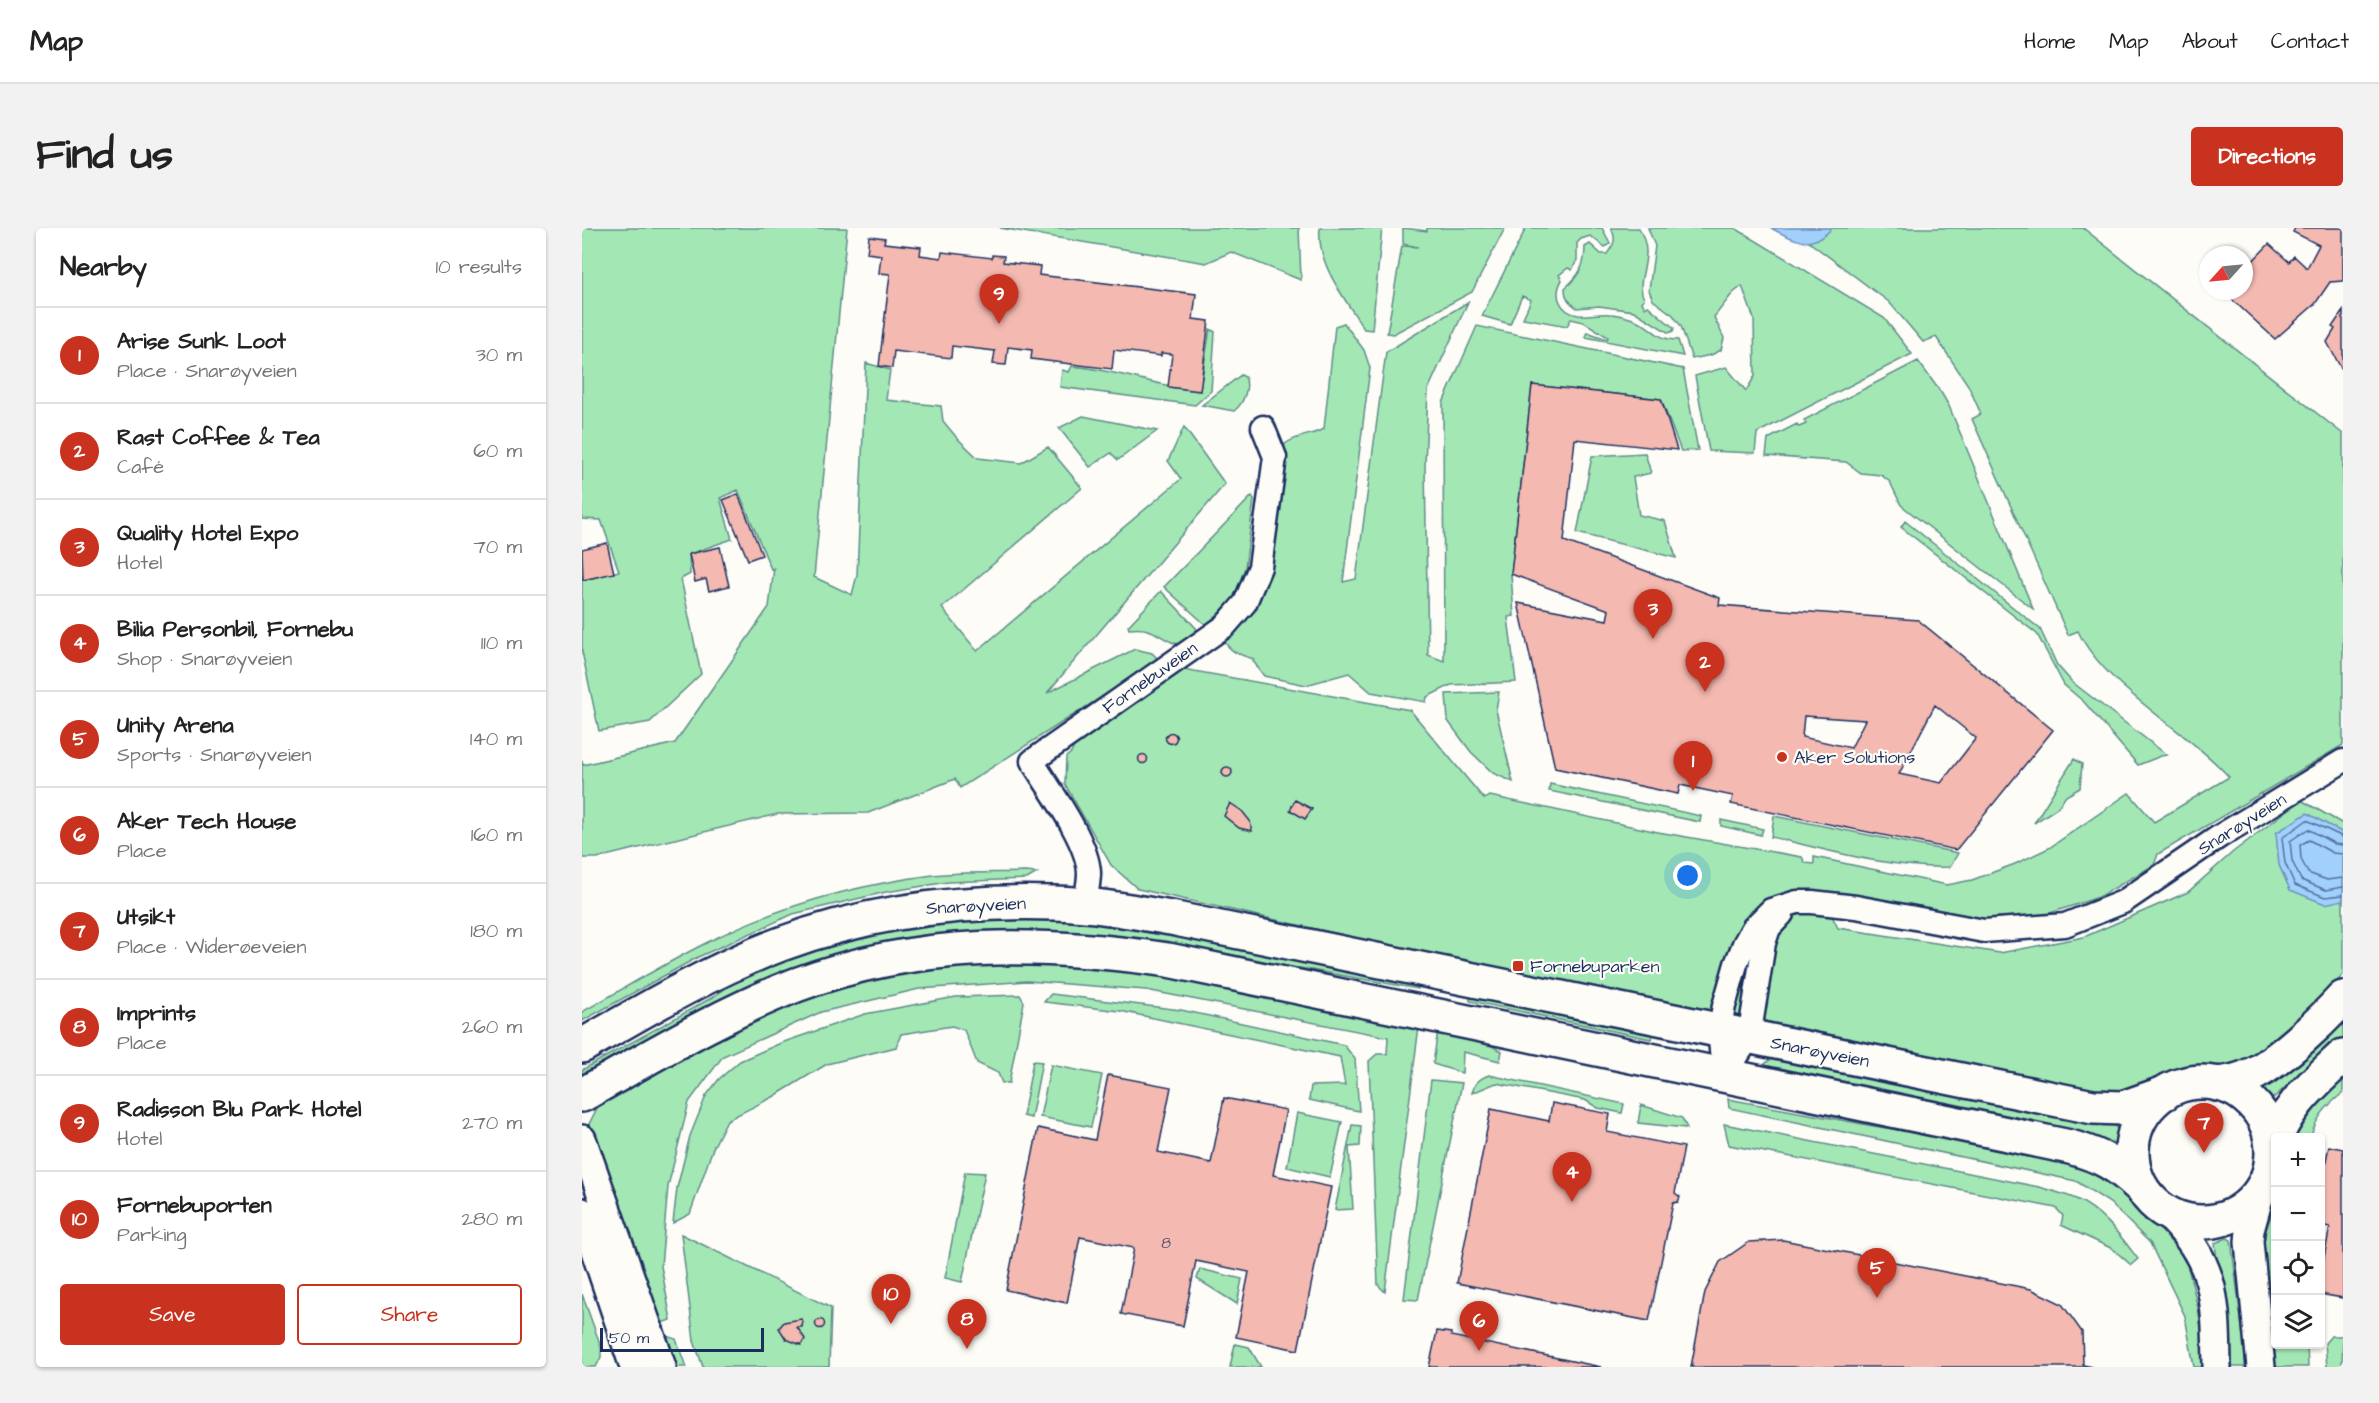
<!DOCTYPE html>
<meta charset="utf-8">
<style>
:root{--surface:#fff;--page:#f2f2f2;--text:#222;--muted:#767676;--line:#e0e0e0;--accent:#c8321e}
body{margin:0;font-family:"Architects Daughter",sans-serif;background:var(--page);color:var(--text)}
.controls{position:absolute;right:18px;bottom:18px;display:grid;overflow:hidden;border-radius:6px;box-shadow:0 2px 4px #0004}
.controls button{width:54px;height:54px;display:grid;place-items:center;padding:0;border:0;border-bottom:2px solid var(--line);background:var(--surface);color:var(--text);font:30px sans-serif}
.compass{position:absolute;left:1617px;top:18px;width:54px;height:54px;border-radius:50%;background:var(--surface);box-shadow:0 2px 4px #0004;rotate:243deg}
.scale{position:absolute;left:18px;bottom:15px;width:164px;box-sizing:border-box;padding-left:6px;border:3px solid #1b2f5e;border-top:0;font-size:16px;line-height:21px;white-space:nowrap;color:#1b2f5e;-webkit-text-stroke:4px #fdfcf7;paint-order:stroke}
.you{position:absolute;left:1106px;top:648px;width:21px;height:21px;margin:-15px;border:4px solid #fff;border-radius:50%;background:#1a73e8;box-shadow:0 0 0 9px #1a73e833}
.badge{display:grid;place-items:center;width:39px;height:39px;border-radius:50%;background:var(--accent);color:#fff;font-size:20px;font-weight:700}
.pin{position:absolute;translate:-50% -50px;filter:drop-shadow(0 2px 3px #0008)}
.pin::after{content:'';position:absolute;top:32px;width:21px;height:18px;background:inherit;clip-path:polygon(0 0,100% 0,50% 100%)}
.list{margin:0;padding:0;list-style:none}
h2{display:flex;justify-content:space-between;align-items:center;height:78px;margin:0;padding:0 24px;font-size:26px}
h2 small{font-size:20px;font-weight:400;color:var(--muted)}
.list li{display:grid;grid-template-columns:39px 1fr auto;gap:18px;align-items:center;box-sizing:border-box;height:96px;padding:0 24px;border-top:2px solid var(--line)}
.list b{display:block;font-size:22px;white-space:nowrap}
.list p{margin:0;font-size:20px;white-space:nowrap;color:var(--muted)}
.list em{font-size:20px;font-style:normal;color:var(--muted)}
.actions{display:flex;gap:12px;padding:18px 24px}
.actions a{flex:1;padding:14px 0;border:2px solid var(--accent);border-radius:6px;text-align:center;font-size:21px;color:var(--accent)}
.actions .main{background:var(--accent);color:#fff}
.icon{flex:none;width:33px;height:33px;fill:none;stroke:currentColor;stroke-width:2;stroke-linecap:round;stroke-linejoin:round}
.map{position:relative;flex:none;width:1761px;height:1139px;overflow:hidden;border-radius:6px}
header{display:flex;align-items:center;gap:36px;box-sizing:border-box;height:84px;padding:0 30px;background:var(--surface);border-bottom:2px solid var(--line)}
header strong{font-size:28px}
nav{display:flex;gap:33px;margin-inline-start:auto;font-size:21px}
.intro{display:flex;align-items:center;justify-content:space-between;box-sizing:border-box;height:144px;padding:0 36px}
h1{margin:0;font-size:42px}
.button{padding:15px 27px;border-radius:6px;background:var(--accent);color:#fff;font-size:21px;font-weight:700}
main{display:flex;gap:36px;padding:0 36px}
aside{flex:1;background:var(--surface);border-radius:6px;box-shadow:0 2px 4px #0004}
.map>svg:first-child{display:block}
.green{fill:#a3e8b4;stroke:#5f8c89;stroke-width:1.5}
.water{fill:#a2d0fd;stroke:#6c90bd;stroke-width:1.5}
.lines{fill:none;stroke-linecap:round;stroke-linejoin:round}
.shore{stroke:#516f9e;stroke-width:1.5}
.building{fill:#f4b9b0;stroke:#1b2f5e;stroke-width:1.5;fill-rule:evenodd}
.minor-casing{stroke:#1b2f5e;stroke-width:27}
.tertiary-casing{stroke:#1b2f5e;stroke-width:32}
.primary-casing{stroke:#1b2f5e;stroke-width:38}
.minor{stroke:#fdfcf7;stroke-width:22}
.tertiary{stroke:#fdfcf7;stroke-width:27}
.primary{stroke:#fdfcf7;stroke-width:33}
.poi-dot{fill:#c8321e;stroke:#fdfcf7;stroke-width:2}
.labels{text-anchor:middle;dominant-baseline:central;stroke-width:4.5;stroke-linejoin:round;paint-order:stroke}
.number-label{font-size:15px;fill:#515272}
.street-label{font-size:18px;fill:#1b2f5e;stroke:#fdfcf7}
.poi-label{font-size:18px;fill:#1b2f5e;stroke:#fdfcf7;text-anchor:start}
</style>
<header>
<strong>Map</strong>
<nav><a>Home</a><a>Map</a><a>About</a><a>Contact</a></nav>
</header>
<div class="intro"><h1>Find us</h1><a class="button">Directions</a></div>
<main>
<aside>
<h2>Nearby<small>10 results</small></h2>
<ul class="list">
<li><span class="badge">1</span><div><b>Arise Sunk Loot</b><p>Place · Snarøyveien</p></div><em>30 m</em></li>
<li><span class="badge">2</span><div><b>Rast Coffee &amp; Tea</b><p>Café</p></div><em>60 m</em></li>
<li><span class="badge">3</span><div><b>Quality Hotel Expo</b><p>Hotel</p></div><em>70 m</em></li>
<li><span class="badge">4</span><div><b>Bilia Personbil, Fornebu</b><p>Shop · Snarøyveien</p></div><em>110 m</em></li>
<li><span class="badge">5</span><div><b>Unity Arena</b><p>Sports · Snarøyveien</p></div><em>140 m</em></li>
<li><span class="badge">6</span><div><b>Aker Tech House</b><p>Place</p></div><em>160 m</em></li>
<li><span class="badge">7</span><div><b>Utsikt</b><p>Place · Widerøeveien</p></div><em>180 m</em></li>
<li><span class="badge">8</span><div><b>Imprints</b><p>Place</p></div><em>260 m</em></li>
<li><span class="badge">9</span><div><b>Radisson Blu Park Hotel</b><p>Hotel</p></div><em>270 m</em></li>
<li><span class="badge">10</span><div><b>Fornebuporten</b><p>Parking</p></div><em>280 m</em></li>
</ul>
<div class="actions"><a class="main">Save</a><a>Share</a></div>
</aside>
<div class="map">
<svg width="1761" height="1139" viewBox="0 0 1761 1139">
<rect width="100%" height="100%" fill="#fdfcf7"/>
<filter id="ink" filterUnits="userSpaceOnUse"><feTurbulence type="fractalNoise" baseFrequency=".0167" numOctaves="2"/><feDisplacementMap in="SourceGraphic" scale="12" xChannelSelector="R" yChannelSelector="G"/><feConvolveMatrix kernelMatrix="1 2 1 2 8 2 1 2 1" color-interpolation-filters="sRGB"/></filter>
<g filter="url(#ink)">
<path class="green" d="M 0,0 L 265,0 L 232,349 L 270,367 L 275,347 L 284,135 L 308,142 L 304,172 L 359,178 L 361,193 L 375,210 L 396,230 L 439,235 L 466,219 L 500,260 L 360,380 L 395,423 L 599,251 L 586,233 L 602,199 L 643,256 L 465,465 L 553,421 L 570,425 L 577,432 L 378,560 L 373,551 L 286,585 L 196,586 L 15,630 L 0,630 L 0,533 L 1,537 L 93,515 L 187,379 L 192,340 L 189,341 L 156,262 L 138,270 L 150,311 L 107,326 L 108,346 L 99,351 L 119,446 L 68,494 L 17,503 L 0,424 L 0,347 L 2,352 L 37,343 L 19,292 L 0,291 Z
M 418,0 L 717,0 L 719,52 L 649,24 L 624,35 Z
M 738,0 L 800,0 L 790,102 L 782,101 C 764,72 734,36 738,0 Z
M 821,0 L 845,3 L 845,0 L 923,0 L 890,64 L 811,106 L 805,105 L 820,18 L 836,19 L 821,16 Z
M 944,0 L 1020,0 L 1028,15 L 1023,19 L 1008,8 L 999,11 L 995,15 L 995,32 L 990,42 L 986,40 L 977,47 L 980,52 C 971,67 978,84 996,87 C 1006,88 1018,85 1028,86 C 1036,86 1044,89 1051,91 C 1071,98 1073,112 1096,112 L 1101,128 L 1003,109 L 1005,104 L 1025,111 L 1026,109 L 1002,94 L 989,91 L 985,98 L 941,90 L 949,72 L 940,68 L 928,96 L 900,88 Z
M 1029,0 L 1057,0 C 1061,8 1064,15 1064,23 C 1065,41 1054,55 1062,71 L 1060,74 L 1063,80 L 1066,78 L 1092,100 L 1091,103 L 1087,105 L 1052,83 L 1017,78 L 995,80 C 987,74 983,70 983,60 C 997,48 1003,38 1003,19 L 1008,16 L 1019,26 L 1025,26 C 1032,16 1035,12 1029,0 Z
M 1066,0 L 1153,0 L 1302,90 L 1330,126 L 1175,205 L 1173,225 L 1127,223 L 1113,148 L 1144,139 L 1164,163 L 1173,148 L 1172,91 L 1160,58 L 1150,66 L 1132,89 L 1142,110 L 1139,122 L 1129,127 L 1110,131 L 1099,98 L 1091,87 L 1071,72 L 1067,62 L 1073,18 Z
M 1209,0 L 1501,0 L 1761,206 L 1761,517 L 1576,626 L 1572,637 L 1517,669 L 1465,686 L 1395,693 L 1320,681 L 1238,664 L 1256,700 L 1418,725 L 1502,709 L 1606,664 L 1651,624 L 1719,572 L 1761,596 L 1761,747 L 1735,774 L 1742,771 L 1670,832 L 1643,841 L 1609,840 L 1587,845 L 1554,866 L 1532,871 L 1182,801 L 556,661 L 529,637 L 483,556 L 484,529 L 489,525 L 494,515 L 601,441 L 828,482 L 902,571 L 908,568 L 1076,604 L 1220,629 L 1223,635 L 1232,636 L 1232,629 L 1365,657 L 1390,652 L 1433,636 L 1467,620 L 1547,565 L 1572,594 L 1647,549 C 1606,503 1522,459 1496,403 L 1486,407 L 1390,191 L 1399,186 L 1386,157 L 1354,109 L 1341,114 L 1307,74 L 1227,14 L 1229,13 Z
M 886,74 L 846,162 L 843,237 L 846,427 L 862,433 L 861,175 L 895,98 L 1101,141 L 1116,222 L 1099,223 L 1079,171 L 950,157 L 929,346 L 932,388 L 926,389 L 934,454 L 869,457 L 845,469 L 844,474 L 789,464 L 767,445 L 724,457 L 682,448 L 671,433 L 672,431 C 660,427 647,425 642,411 L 694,275 L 703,216 C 715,207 729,208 742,201 L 753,98 L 762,95 L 782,122 L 788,140 L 761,354 L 774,351 L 804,124 Z
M 628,101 L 633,104 L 629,163 L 613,177 L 478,159 L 480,142 L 487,144 L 490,138 C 534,142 575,158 618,163 Z
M 1336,133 L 1360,166 L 1367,178 L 1451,381 L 1319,277 L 1308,254 L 1299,247 L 1279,245 L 1264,234 L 1184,228 L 1186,211 L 1215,196 L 1217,199 L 1224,196 L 1222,192 Z
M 659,147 L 663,149 C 668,160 661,176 652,183 L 620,177 Z
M 501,188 L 575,203 L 536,232 L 529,225 L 508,239 L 477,200 Z
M 1063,225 L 1069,245 L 1051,249 L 1057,287 L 1083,293 L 1094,330 L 995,305 L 1010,228 Z
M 670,268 L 672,271 L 663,340 L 651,372 L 624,397 L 582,359 Z
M 1323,293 L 1458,401 L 1475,437 L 1490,454 L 1585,527 L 1579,528 L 1556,537 L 1502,474 L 1482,457 L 1455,406 L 1319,299 Z
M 579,363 L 614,400 L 616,405 L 599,417 C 577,413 575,397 547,401 L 546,398 Z
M 917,464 L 914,482 L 931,554 L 911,545 L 889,524 L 866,493 L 864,466 Z
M 1492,531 L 1500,536 L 1498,560 L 1484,568 L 1475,580 L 1452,595 Z
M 968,556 L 1119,588 L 1118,594 L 967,563 Z
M 1192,588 L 1376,625 L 1368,639 C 1308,641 1247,622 1189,609 Z
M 1139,592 L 1181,601 L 1179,607 L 1139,598 Z
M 443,644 L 455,645 L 445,651 L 366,654 L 304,664 L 211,686 L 116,729 L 0,793 L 0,784 C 41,761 82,736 124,715 C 194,679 274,657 351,647 C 381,644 413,645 443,644 Z
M 505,691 L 628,710 L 837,756 L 836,761 L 718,740 L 666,739 L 358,710 L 0,848 L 0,842 L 131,769 L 172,741 L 211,725 L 340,694 Z
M 392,732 L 474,733 L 599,747 L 837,798 L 803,1064 L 796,1057 L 787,833 L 795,826 L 805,826 L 806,809 L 564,762 L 445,753 L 337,761 L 239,784 L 141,828 L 107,874 L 86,958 L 79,1038 L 89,1092 L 72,1097 L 7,896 L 21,868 L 186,783 L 321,742 Z
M 888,764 L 1071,803 L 1069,811 L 888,773 Z
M 469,766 L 599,782 L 762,817 L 773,831 L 777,883 L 727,872 L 729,858 L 763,857 L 758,829 L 538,783 L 462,774 Z
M 438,767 L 442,774 L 427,855 L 420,855 L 416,845 L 395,835 L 382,802 L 370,798 L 319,806 L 314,819 L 245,836 L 191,869 L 145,892 L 131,920 L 108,986 L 91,995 L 95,960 L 108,908 L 124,868 L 137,851 L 158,833 L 199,815 L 283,786 L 374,769 Z
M 1761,786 L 1761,810 L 1690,871 L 1680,862 L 1686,852 Z
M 856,802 L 889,808 L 920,823 L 918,833 L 881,824 L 880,845 L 851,836 Z
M 1192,828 L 1531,897 L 1536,901 L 1533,913 L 1527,916 L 1186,844 L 1183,836 Z
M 451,833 L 460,834 L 449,890 L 441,888 Z
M 469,837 L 520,847 L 509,899 L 458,889 Z
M 1761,845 L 1761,865 C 1746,876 1733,891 1729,909 L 1709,910 L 1715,898 Z
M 907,847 L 1042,876 L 1040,885 L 1016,880 L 1003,872 L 914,855 L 890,865 C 893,854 897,851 907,847 Z
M 849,852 L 880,855 L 836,1072 L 822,1071 Z
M 1146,871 L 1291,898 L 1393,914 L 1508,939 L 1534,957 L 1563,992 L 1574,997 L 1604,1031 L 1616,1080 L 1622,1118 L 1623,1139 L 1612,1139 L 1603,1088 L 1568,1015 L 1528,975 L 1494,953 L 1147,880 Z
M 1059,877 L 1100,890 L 1105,900 L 1056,895 Z
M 715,885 L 760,894 L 748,949 L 705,939 Z
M 1142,896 L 1457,959 C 1470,963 1483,966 1494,971 C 1520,982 1540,1010 1556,1031 L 1549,1037 L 1531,1021 L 1479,997 L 1481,988 L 1474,980 L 1147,917 Z
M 770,897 L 779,898 L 778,918 L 767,919 L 771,981 L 753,982 Z
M 383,944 L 403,945 L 380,1054 L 363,1050 Z
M 1693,979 L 1694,1116 L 1725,1117 L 1726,1139 L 1692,1139 C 1686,1092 1669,1022 1693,979 Z
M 99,1006 L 249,1080 L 247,1139 L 121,1139 L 112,1113 Z
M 1645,1010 L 1649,1012 L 1665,1139 L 1647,1139 L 1633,1015 Z
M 618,1041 L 660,1051 L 655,1076 L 615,1051 Z
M 0,1066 L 19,1119 L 19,1129 L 14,1139 L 0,1139 Z
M 77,1106 L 94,1111 L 104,1139 L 89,1139 Z
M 1749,1108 L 1761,1108 L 1760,1139 L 1745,1139 L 1743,1115 Z
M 653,1116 L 667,1119 L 679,1139 L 648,1139 Z"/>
<path class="water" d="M 1189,0 L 1250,0 C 1231,23 1210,12 1189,0 Z
M 1725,585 L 1761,605 L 1761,672 L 1743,676 L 1708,662 L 1697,637 L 1694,605 Z"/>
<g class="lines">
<path class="shore" d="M 1761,609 L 1725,592 L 1700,610 L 1703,635 L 1713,657 L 1743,669 L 1761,667
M 1761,617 L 1753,616 L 1726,601 L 1708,613 L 1710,633 L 1719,652 L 1744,662 L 1761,659
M 1761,626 L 1751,625 L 1727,612 L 1718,617 L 1719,631 L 1726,645 L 1745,652 L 1761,650"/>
</g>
<path class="building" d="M 1713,0 L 1761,0 L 1761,53 L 1748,54 L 1733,76 L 1693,111 L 1642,64 L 1662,63 L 1662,42 L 1687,16 L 1707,34 L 1712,28 L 1725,40 L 1737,17 L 1711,4 Z
M 287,8 L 303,10 L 302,15 L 339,19 L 338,27 L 359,30 L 360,24 L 410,30 L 410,27 L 422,28 L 421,34 L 458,38 L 457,47 L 614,66 L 611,91 L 627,93 L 618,163 L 586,159 L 590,126 L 579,125 L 579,128 L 532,122 L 530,141 L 449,131 L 450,122 L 426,119 L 424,137 L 411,136 L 413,123 L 370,118 L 369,130 L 312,123 L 310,140 L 297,138 L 308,46 L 297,45 L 299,27 L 285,25 Z
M 1761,83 L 1761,144 L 1745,114 L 1753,101 L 1750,99 Z
M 950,157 L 1079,171 L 1095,222 L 993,211 L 982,313 L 1138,370 L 1137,377 L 1336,392 L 1471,502 L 1374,622 L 1149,576 L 1151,568 L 1098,557 L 1096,566 L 973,540 L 936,375 L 1025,392 L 1027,382 L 929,346 ZM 1353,477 L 1394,510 L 1359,555 L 1317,546 ZM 1222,488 L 1283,492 L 1269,520 L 1220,509 Z
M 156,266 L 180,327 L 166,332 L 141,272 Z
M 25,315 L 32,345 L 1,352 L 0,321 Z
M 138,319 L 147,358 L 127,363 L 124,351 L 113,354 L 107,326 Z
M583.5 510a5.5 5.5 0 1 1 11 0a5.5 5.5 0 1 1-11 0Z
M556.5 531a4.5 4.5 0 1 1 9 0a4.5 4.5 0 1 1-9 0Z
M640 544a5 5 0 1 1 10 0a5 5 0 1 1-10 0Z
M 713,572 L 730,581 L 723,591 L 708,582 Z
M 648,575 L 660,583 L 668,593 L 670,603 L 657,600 L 642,588 Z
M 526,847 L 589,859 L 576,924 L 629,935 L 642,870 L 704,882 L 691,947 L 749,959 L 716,1122 L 654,1109 L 667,1044 L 614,1033 L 601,1098 L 539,1086 L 552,1020 L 498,1009 L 485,1075 L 424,1062 L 456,900 L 513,912 Z
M 970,875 L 1028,886 L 1025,904 L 1102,919 L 1093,965 L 1098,969 L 1096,974 L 1091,975 L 1067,1093 L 875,1055 L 909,881 L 967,893 Z
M 1747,918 L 1761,921 L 1761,1070 L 1738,1066 L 1738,1049 L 1748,999 L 1738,997 L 1738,961 Z
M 1201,1012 L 1449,1061 L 1480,1076 L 1500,1104 L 1501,1137 L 1511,1139 L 1109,1139 L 1123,1064 L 1138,1034 L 1167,1014 Z
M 219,1091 L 221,1093 L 220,1099 L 215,1099 L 223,1111 L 219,1117 L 204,1111 L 197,1100 L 202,1094 Z
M233.5 1096a4.5 4.5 0 1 1 9 0a4.5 4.5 0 1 1-9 0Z
M 855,1103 L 869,1105 L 869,1108 L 1019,1139 L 847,1139 Z"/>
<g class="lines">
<g class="minor-casing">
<path id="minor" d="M 503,677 C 504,667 507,655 507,645 C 506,613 467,561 450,533 L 643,398 L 663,375 L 678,339 L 693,229 L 681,199
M 1142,848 L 1137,804 L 1142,778 L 1154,736 L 1162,716 L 1171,700 L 1189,682 L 1215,674 L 1230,674 L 1274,679 L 1402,703 L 1483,697 L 1541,674 L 1638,608 L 1761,533
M 1142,848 L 1167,810 L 1182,715 L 1187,700 L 1200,686"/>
</g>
<g class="tertiary-casing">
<path id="tertiary" d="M 0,911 L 80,1139
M 1679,963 L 1668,1002 L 1667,1014 L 1679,1139
M 1581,982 C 1634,1033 1634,1069 1635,1139
M 0,984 L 52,1139"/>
</g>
<g class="primary-casing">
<path id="primary" d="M 0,818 C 64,781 130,742 199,716 C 286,684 379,672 472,675 C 513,676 554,684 594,691 L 1511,879 L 1541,880 L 1583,865
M1550 924a70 70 0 1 1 140 0a70 70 0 1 1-140 0Z
M 1635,856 C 1646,855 1657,853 1667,848 C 1695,836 1740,793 1761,770
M 0,867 C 70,828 139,786 214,757 C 336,711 460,714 586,732 L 1488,919 C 1521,928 1535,937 1560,960
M 1690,921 C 1702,880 1731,856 1761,828"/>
</g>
<use href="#minor" class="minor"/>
<use href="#tertiary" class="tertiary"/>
<use href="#primary" class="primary"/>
</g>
</g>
<g class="poi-dot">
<circle cx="1200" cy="529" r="6"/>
<rect x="930" y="732" width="12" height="12" rx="3"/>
</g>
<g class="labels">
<g class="number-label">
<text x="584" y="1015">8</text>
</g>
<g class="street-label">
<text transform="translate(568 450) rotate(-35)">Fornebuveien</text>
<text transform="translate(1660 596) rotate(-32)">Snarøyveien</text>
<text transform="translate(394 678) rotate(-3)">Snarøyveien</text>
<text transform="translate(1238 824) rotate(11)">Snarøyveien</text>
</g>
<g class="poi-label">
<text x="1212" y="529">Aker Solutions</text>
<text x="948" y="738">Fornebuparken</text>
</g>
</g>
</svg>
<div class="controls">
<button>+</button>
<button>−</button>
<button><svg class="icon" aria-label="locate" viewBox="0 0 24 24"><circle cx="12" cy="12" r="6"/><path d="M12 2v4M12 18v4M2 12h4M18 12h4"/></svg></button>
<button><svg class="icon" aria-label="layers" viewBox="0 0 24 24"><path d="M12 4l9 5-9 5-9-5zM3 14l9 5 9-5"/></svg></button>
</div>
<svg class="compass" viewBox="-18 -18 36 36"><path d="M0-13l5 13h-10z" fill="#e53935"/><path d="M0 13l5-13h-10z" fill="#767676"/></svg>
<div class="scale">50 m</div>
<div class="you"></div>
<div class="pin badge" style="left:1111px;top:563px">1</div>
<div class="pin badge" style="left:1123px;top:464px">2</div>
<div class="pin badge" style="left:1071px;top:411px">3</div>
<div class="pin badge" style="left:990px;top:974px">4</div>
<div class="pin badge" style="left:1295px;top:1070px">5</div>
<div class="pin badge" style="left:897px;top:1123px">6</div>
<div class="pin badge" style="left:1622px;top:925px">7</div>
<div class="pin badge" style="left:385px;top:1121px">8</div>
<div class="pin badge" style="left:417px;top:96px">9</div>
<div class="pin badge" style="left:309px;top:1096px">10</div>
</div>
</main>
